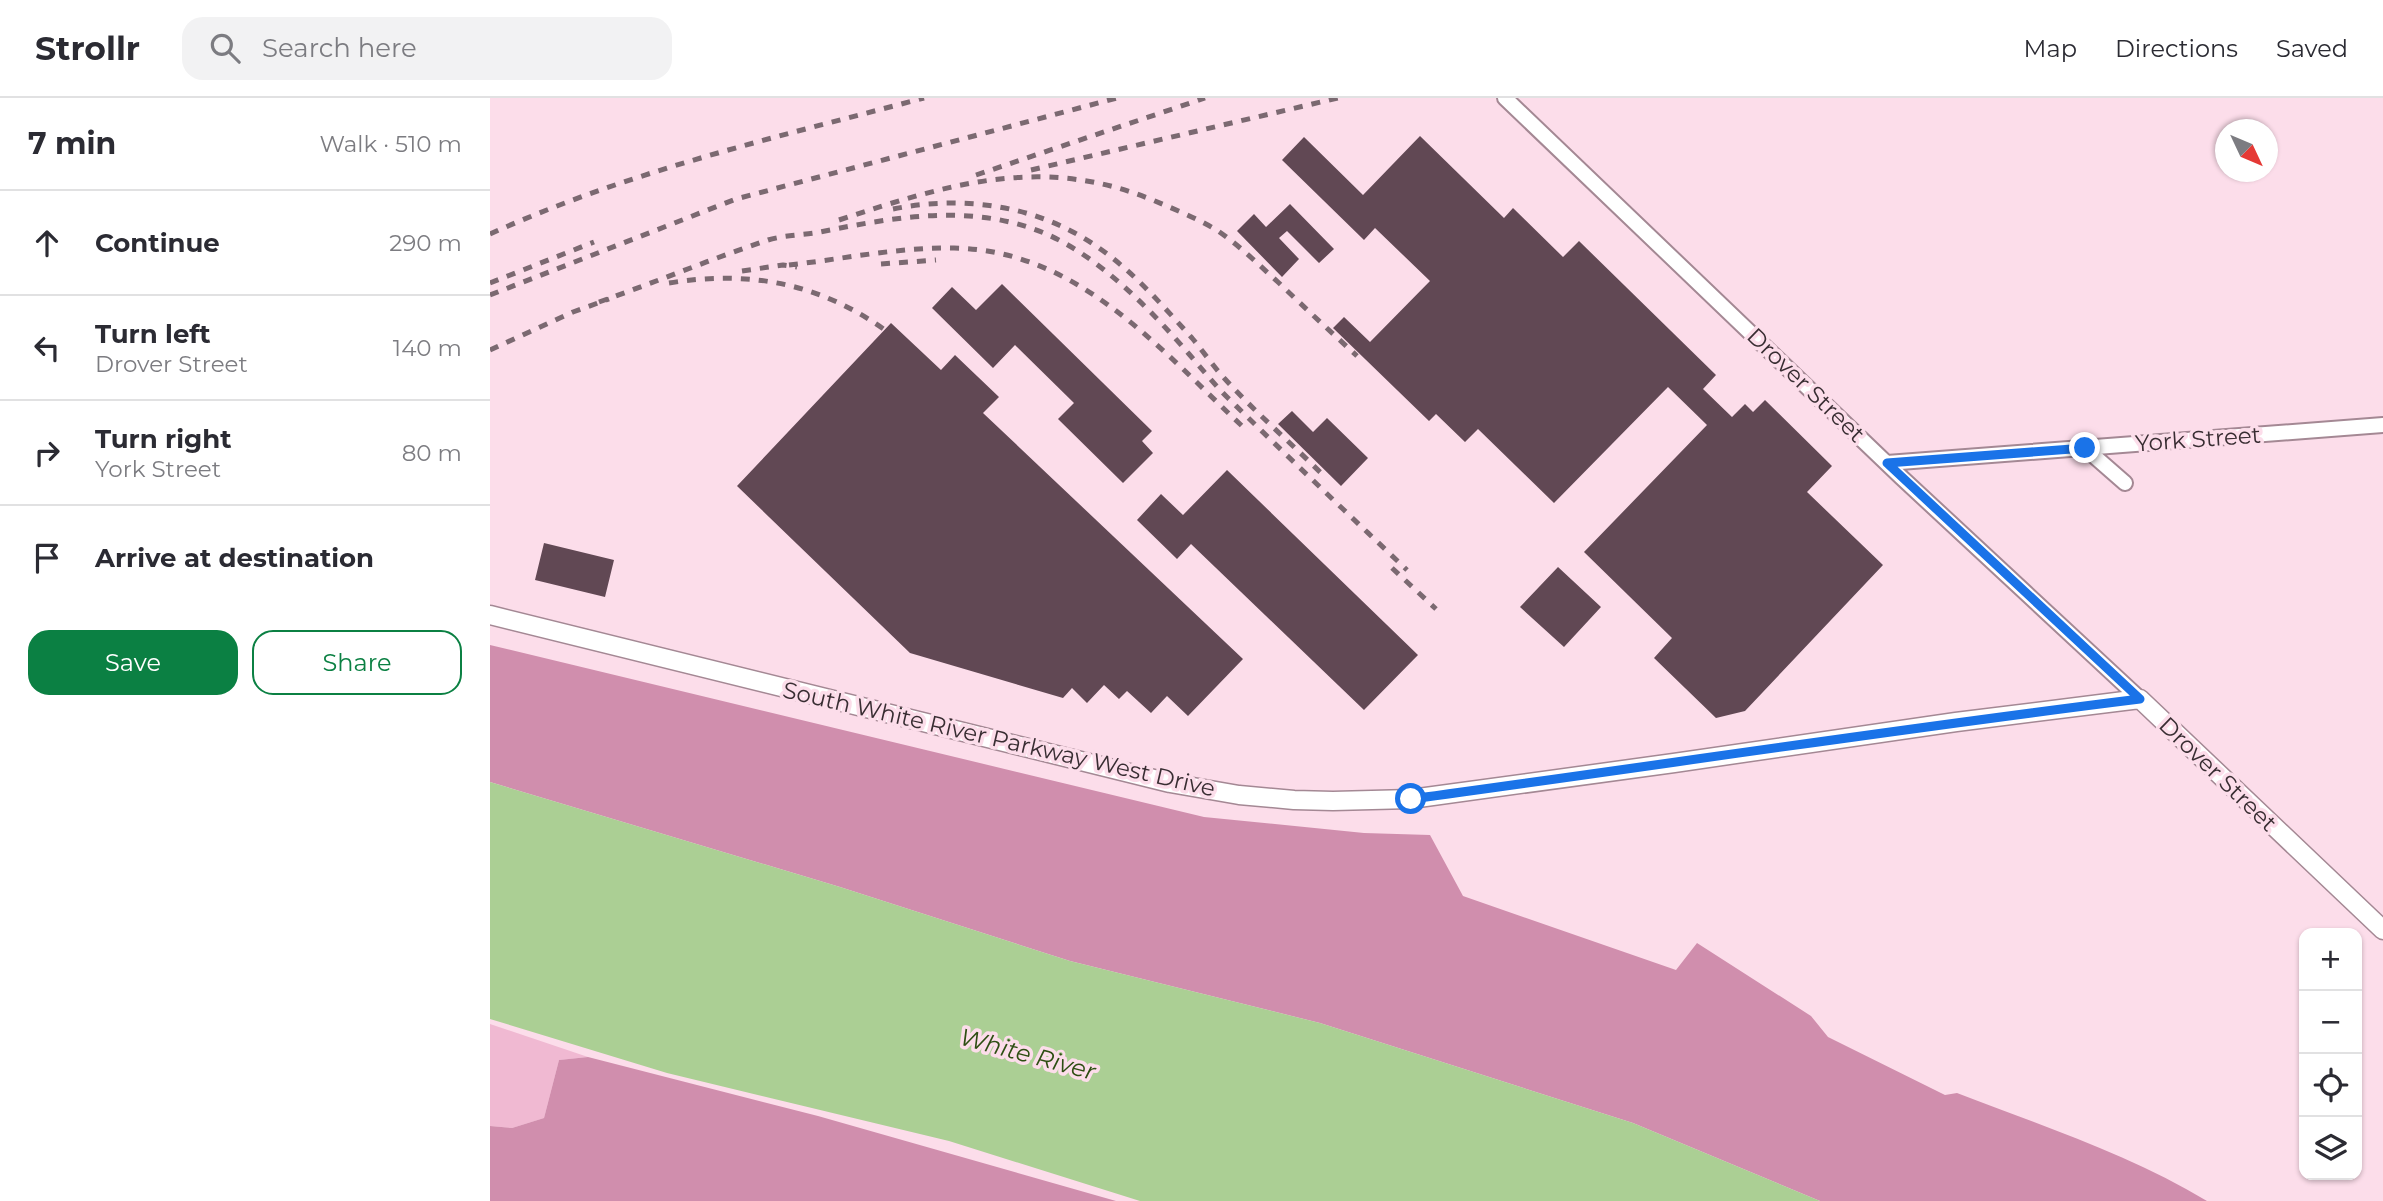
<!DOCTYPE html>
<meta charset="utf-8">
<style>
:root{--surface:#fff;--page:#f2f2f3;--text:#2b2b33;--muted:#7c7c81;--line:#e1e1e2;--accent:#0b8043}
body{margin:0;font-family:Montserrat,sans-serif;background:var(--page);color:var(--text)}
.controls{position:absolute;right:21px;bottom:21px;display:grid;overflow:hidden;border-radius:14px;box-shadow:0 2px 5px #0004}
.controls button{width:63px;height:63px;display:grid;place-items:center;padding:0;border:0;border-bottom:2px solid var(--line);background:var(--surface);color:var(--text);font:35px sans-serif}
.compass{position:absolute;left:1725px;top:21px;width:63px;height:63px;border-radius:50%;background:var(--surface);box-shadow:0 2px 5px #0004;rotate:134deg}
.stop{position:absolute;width:21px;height:21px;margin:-16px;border:5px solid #1a73e8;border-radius:50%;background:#fff}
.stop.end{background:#1a73e8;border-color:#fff;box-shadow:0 2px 7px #0008}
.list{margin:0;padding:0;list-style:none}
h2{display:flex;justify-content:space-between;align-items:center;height:91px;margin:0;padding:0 28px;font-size:30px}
h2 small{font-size:23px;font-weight:400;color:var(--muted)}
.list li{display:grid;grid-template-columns:46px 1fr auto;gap:21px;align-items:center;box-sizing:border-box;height:105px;padding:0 28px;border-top:2px solid var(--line)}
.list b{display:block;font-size:26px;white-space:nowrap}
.list p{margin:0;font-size:23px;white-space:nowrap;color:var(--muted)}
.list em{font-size:23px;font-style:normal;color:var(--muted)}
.actions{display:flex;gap:14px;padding:21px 28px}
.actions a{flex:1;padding:16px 0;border:2px solid var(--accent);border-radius:21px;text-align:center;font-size:24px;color:var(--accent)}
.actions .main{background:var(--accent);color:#fff}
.icon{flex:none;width:38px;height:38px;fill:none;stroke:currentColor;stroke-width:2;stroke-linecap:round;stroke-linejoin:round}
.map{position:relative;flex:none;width:1893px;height:1103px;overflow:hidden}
header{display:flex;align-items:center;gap:42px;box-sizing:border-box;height:98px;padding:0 35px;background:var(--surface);border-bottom:2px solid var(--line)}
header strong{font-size:33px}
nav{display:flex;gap:38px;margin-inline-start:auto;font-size:24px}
.search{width:490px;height:63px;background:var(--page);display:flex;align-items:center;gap:18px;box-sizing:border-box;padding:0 24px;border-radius:21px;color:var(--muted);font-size:26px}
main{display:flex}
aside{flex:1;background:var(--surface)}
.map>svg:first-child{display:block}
.green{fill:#f0b9d2}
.forest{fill:#d08ead}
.water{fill:#abcf94}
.building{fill:#614854}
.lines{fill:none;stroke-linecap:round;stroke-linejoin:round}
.minor-casing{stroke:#a48894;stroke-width:18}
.tertiary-casing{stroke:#a48894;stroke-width:21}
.minor{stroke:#fff;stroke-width:14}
.tertiary{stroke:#fff;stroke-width:18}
.rail{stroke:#7b6971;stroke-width:5;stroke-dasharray:9 9;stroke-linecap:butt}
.route{stroke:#1a73e8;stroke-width:9}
.labels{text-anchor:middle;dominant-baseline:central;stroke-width:7;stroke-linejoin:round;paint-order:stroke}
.street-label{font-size:23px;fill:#382d32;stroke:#fcddea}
.water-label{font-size:24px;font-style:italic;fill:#2d4e12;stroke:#fcddea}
</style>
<header>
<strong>Strollr</strong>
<div class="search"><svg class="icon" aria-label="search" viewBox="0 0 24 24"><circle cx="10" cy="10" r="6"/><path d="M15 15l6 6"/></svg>Search here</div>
<nav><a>Map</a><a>Directions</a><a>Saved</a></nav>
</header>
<main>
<aside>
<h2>7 min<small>Walk · 510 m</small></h2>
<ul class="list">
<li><svg class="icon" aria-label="ahead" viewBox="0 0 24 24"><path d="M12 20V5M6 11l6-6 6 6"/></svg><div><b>Continue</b></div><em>290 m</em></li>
<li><svg class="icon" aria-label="left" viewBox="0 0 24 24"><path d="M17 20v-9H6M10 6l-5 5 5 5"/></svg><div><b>Turn left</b><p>Drover Street</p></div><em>140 m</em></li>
<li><svg class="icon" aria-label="right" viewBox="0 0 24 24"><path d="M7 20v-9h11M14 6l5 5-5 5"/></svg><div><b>Turn right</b><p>York Street</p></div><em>80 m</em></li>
<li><svg class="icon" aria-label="arrive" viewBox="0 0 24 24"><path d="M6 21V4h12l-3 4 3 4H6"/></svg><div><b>Arrive at destination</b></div></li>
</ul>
<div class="actions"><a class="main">Save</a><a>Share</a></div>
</aside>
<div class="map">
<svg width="1893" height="1103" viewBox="0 0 1893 1103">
<rect width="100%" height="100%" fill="#fcddea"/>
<path class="green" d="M 0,926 L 98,959 L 69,962 L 54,1020 L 22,1030 L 0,1028 Z"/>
<path class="forest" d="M 0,547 L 714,719 L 874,735 L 940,737 L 973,798 L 1186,872 L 1207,845 L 1321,918 L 1338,939 L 1455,997 L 1467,995 C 1550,1027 1641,1057 1717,1103 L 1330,1103 L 1143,1025 L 830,925 L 580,863 L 350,789 L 0,684 Z
M 98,959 L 328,1018 L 626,1103 L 0,1103 L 0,1028 L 22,1030 L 54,1020 L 69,962 Z"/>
<path class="water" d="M 0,684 L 350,789 L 580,863 L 830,925 L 1143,1025 L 1330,1103 L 650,1103 L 459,1043 L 177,975 L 0,921 Z"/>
<path class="building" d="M 930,38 L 1014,120 L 1023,110 L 1073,159 L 1089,143 L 1226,277 L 1213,291 L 1242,319 L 1255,306 L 1263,314 L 1275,302 L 1342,368 L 1317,394 L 1393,467 L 1255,613 L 1226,620 L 1164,560 L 1182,540 L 1094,454 L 1217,327 L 1178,289 L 1064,405 L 988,331 L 975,344 L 946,316 L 939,323 L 843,230 L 854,219 L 880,244 L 940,183 L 885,130 L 874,142 L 792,62 L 814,39 L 873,97 Z
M 800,106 L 844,151 L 829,165 L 797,133 L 789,140 L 809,161 L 792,179 L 747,133 L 764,116 L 776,129 Z
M 512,186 L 662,333 L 652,343 L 663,355 L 633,385 L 568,321 L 584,305 L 525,247 L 503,270 L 442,210 L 462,189 L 486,212 Z
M 401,225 L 451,272 L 465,257 L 509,299 L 493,315 L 753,561 L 698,618 L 677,598 L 661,615 L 637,593 L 629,601 L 614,587 L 597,605 L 582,590 L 573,600 L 420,555 L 247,388 Z
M 802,313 L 823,334 L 837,320 L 878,360 L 851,388 L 788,326 Z
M 737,372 L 928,557 L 874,612 L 701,446 L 687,461 L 647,422 L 671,396 L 693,417 Z
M 54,445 L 124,462 L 115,499 L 45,482 Z
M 1068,469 L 1111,509 L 1074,549 L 1030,509 Z"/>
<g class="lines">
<g class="minor-casing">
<path id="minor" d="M 1015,0 L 1411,379 L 1650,601
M 1595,350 L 1635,385
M 1397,365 L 1893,327"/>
</g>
<g class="tertiary-casing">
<path id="tertiary" d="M 0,517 L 680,685 L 749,697 L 804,702 L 843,703 L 921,701 L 1184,665 L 1466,624 L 1650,601 L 1893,832"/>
</g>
<use href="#minor" class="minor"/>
<use href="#tertiary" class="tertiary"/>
<path class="rail" d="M 541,72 L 848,0
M 486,77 L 715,0
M 403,111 C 473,97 547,107 606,148 C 642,172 673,208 702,240 C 713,253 723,268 735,281 C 766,315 801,345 833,377
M 349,122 C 459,86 553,56 665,103 C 686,112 709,121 728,133 C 750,148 769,167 789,185 C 815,210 841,234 867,258
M 0,136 C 139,73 287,39 434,0
M 391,166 L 446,162
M 299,167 C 353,161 409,149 464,150 C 587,152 669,250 752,328
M 252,173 L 293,167 L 307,169
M 0,185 L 104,144
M 179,185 C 259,172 329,185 395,232
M 0,197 L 246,101 L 627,0
M 109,204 C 166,184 221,161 278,142 C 295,137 313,137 330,134 C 405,119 481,105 554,135 C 609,158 661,212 699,256 C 712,271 724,286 738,300 C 797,358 857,415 917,472
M 0,252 L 83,214 L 119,201
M 902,470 L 946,511"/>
</g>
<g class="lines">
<path class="route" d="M 921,701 C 1164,668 1407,631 1650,601 L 1397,365 L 1595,350"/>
</g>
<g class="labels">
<g class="street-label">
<text transform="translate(1316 287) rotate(44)">Drover Street</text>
<text transform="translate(1708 341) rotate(-4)">York Street</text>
<text transform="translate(509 641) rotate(13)">South White River Parkway West Drive</text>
<text transform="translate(1728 676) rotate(44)">Drover Street</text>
</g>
<g class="water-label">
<text transform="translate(538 956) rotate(15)">White River</text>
</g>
</g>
</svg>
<div class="controls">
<button>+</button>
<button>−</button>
<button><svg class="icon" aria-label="locate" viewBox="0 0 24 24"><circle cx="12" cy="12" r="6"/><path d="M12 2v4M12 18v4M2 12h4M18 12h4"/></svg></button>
<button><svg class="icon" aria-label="layers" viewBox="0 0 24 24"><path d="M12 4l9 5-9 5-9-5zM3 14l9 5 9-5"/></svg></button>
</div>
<svg class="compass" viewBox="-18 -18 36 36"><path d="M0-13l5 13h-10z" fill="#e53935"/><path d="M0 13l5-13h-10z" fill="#7c7c81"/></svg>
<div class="stop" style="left:921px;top:701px"></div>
<div class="stop end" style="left:1595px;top:350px"></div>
</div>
</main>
